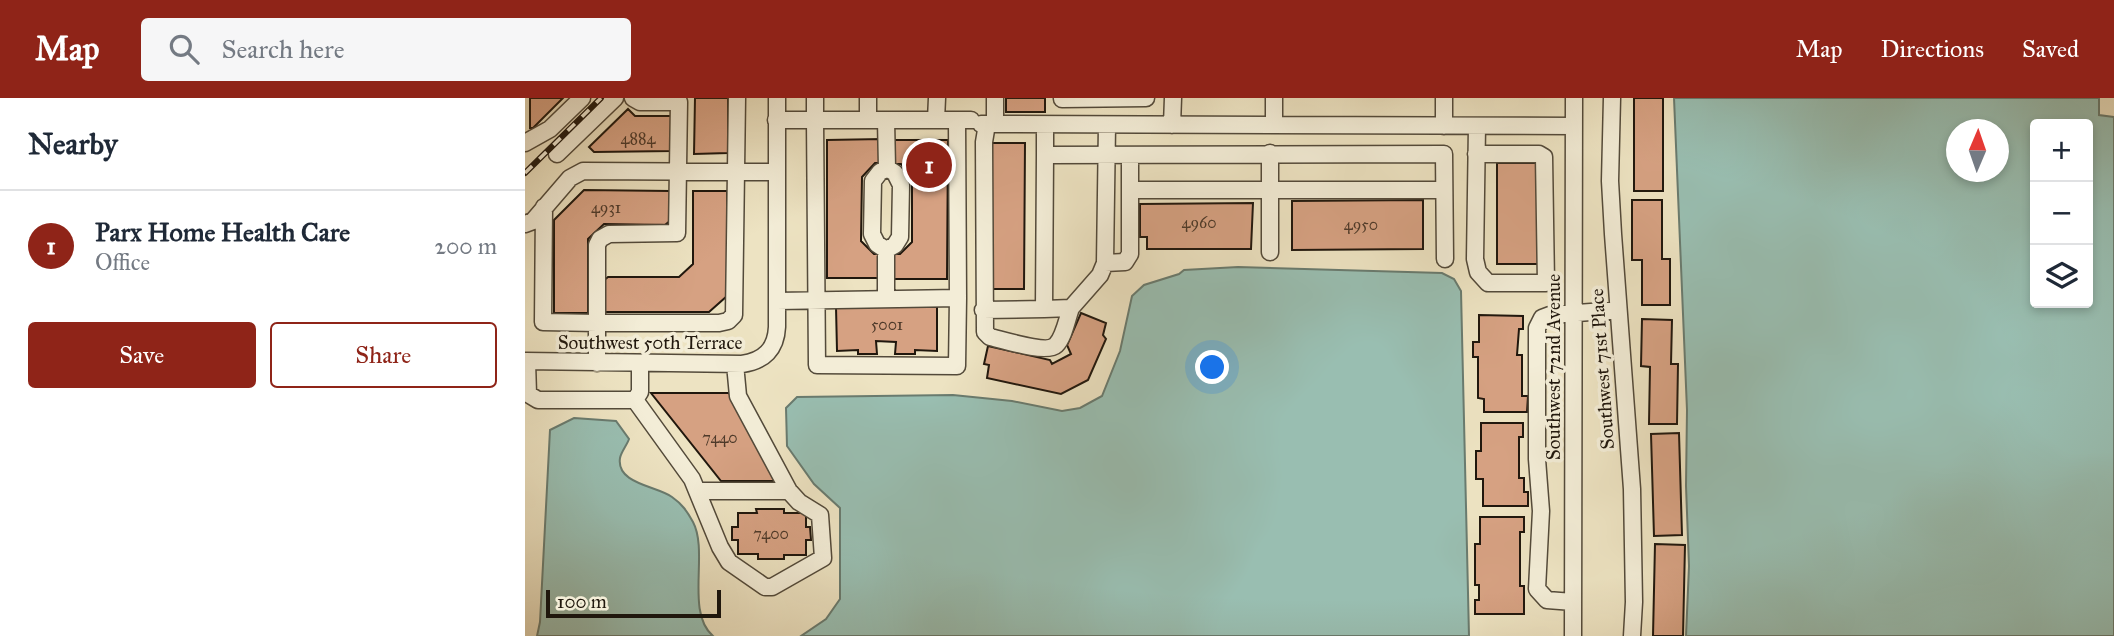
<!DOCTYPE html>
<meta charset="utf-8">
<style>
:root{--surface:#fff;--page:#f6f6f7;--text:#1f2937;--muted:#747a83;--line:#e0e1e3;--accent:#8f2418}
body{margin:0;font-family:"IM FELL Great Primer",serif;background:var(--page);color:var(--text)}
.controls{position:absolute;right:21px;top:21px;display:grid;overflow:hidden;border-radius:7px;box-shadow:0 4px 10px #0003}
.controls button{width:63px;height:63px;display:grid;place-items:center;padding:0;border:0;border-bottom:2px solid var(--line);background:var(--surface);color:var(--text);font:35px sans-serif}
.compass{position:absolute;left:1421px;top:21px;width:63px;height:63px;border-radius:50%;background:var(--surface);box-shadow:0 4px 10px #0003;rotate:2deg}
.scale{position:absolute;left:21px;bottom:18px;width:175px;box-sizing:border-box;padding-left:7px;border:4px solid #20170d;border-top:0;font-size:19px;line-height:24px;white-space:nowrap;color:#20170d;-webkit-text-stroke:5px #f3edd7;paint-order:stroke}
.you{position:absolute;left:688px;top:270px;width:24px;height:24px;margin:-18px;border:5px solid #fff;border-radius:50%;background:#1a73e8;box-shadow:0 0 0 10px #1a73e833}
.badge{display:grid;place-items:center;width:46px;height:46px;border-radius:50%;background:var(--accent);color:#fff;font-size:23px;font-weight:700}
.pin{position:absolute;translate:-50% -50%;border:4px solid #fff;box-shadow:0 2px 7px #0006}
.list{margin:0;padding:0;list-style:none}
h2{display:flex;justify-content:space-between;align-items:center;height:91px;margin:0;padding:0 28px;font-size:30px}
h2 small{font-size:23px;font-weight:400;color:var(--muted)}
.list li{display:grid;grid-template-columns:46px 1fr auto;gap:21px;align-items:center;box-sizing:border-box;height:112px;padding:0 28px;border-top:2px solid var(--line)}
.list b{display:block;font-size:26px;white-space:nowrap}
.list p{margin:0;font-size:23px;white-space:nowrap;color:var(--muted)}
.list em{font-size:23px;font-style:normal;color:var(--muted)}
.actions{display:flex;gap:14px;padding:21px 28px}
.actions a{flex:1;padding:16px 0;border:2px solid var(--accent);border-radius:7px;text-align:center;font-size:24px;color:var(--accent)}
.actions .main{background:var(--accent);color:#fff}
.icon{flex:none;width:38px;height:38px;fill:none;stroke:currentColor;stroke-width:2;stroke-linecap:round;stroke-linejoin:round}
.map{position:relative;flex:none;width:1589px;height:538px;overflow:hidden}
header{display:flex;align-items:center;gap:42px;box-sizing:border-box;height:98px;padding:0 35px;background:var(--accent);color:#fff}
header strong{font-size:33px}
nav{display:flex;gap:38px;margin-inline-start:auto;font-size:24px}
.search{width:490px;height:63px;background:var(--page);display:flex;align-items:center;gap:18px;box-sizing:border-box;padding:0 24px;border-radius:7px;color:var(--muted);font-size:26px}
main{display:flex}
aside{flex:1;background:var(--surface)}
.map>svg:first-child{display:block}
.water{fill:#99beb1;stroke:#697b6f;stroke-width:2;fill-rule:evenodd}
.building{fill:#d6a182;stroke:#20170d;stroke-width:2}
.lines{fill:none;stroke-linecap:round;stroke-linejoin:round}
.minor-casing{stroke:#534a3a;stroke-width:19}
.minor{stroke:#f3edd7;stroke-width:16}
.rail-casing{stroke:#20170d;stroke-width:6}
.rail{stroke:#f3edd7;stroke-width:3.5;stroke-dasharray:10;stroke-linecap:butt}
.labels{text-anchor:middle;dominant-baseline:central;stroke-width:7;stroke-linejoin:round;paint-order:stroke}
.number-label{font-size:16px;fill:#4e3a2a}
.street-label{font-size:19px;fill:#20170d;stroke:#f3edd7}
</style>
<header>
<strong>Map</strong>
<div class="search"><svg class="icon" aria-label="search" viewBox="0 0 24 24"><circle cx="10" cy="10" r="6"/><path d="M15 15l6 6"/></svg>Search here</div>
<nav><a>Map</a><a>Directions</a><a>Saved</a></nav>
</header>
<main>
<aside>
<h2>Nearby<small></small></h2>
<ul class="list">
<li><span class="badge">1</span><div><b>Parx Home Health Care</b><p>Office</p></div><em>200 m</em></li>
</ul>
<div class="actions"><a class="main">Save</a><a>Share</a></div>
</aside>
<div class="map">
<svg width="1589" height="538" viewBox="0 0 1589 538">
<rect width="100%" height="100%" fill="#ede3c2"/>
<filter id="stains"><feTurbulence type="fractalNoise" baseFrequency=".00286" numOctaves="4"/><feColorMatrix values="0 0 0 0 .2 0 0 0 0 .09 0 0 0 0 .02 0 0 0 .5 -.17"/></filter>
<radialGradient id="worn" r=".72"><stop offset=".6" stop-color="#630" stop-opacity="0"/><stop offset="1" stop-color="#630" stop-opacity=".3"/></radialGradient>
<path class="water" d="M 1149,0 L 1574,0 L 1574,17 L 1589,19 L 1589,538 L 1161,538 L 1164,468 L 1161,388 L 1162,312 ZM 1510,26 L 1563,26 L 1563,205 L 1510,205 ZM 1432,32 L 1474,32 L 1474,74 L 1432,74 Z
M 713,169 L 917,175 L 929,181 L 936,193 L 944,538 L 276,538 L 301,521 L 315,501 L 315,410 L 289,386 L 262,348 L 261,310 L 272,299 L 428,297 L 487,303 L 537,313 L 555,310 L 577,298 L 595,253 L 607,198 L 619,187 L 654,176 L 659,172 Z
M 49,320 L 91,323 L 104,341 C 102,347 96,354 95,360 C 91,386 132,388 147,399 C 157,406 162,413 168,424 C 184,454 160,514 188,538 L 12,538 L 15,524 L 25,332 Z"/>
<path class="building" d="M 5,0 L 38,0 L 8,30 L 5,30 Z
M 170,0 L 203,0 L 203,55 L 169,56 Z
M 481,0 L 520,0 L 520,14 L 481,14 Z
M 1109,0 L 1138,0 L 1138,93 L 1109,93 Z
M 103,11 L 110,18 L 147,18 L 147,53 L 69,54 L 64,49 Z
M 357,41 L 356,65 L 350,65 L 337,79 L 336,143 L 349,156 L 356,156 L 357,180 L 302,180 L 302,42 Z
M 368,42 L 423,42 L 422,181 L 367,181 L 368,156 L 375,156 L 387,144 L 387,80 L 376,66 L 368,66 Z
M 464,45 L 500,45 L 499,191 L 464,191 Z
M 972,65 L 1015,65 L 1015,166 L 972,166 Z
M 59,92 L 145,93 L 146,122 L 140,127 L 79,126 L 63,141 L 63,215 L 29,215 L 29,122 Z
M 168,93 L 202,93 L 202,198 L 184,214 L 78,214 L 78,183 L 83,179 L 154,179 L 168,166 Z
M 898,102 L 898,151 L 767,152 L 767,103 Z
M 1107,102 L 1137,102 L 1137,161 L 1145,161 L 1145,207 L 1117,207 L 1117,162 L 1107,162 Z
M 728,105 L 726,151 L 622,151 L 622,139 L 615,139 L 615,106 Z
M 311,209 L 412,209 L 412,253 L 390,252 L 390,256 L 370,256 L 371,244 L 351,243 L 352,256 L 333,256 L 333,252 L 312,253 Z
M 556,215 L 581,225 L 578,237 L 581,241 L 563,282 L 536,296 L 462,280 L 464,267 L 459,266 L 463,248 L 525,262 L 527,266 L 546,256 L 542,247 Z
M 954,217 L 998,218 L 998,231 L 994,231 L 992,257 L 997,257 L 997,298 L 1003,298 L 1002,314 L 959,314 L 959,301 L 953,300 L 953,259 L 948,259 L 948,244 L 954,244 Z
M 1117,221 L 1147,222 L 1146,266 L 1153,266 L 1152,326 L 1124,326 L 1125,269 L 1116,268 Z
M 126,295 L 204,295 L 253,383 L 196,383 Z
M 956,325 L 998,325 L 998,339 L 994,339 L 994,380 L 999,380 L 999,394 L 1003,394 L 1003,408 L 958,408 L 958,381 L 951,381 L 951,353 L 956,353 Z
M 1154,335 L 1157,437 L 1129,438 L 1126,336 Z
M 231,411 L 259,411 L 259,415 L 281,415 L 281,429 L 285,429 L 286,442 L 281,442 L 281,457 L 259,457 L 259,461 L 233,461 L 233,456 L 213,456 L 213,442 L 207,442 L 207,429 L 213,429 L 213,415 L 232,415 Z
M 955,419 L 999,419 L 999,434 L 995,434 L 995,488 L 999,488 L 999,516 L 950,516 L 950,502 L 954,502 L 954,487 L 950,487 L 950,446 L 955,446 Z
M 1130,446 L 1160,447 L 1158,538 L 1128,538 Z"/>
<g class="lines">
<g class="minor-casing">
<path id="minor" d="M 919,0 L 919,28
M 1087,0 L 1085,83 L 1088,136 L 1107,391 L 1109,504 L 1107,538
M 537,1 L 621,0
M 251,22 L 446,22
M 343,22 L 343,0
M 361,22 L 362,70
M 411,22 L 412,0
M 432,22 L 433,200
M 456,26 L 1049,28
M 462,26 L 459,44 L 460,234 L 465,239 C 478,242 522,256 531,247 C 539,239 542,221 546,210
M 470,26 L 470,0
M 520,27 L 520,57 L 919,56 L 920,161
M 647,27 L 648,0
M 749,27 L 749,0
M 0,45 L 25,31 L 57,0
M 32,56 L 90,0
M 951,56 L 1014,56 L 1019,59 L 1021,185 L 963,185 L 953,174 L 950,161 L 952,28
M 520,57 L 519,211 L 546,210 L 575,177 L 580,165 L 582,27
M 362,70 L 370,75 L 376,87 L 375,139 L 370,147 L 361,152 L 352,146 L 347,136 L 348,83 L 355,74 Z
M 605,92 L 919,92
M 19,109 L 18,224 L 72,225 L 72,147 L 75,141 L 84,136 L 152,135 L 154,4 L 115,4 L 108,0
M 0,126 L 8,123 L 45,80 L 58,73 L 252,74
M 361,152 L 361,201
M 745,154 L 745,55
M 580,165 L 600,164 L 605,156 L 605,57
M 252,203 C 312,202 372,201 433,200 L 432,268 L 292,267 L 290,22 L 290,0
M 458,212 L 519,211
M 0,263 L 217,266 C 239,263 251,251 252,229 L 252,0
M 2,264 L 3,296 L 13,302 L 110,302 L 167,381 L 195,449 L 204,464 L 240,489 L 247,489 L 298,460 L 295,417 L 274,404 L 264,393 L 213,298 L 210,266
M 72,265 L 72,225 L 194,225 L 203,223 L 209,217 L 212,0
M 110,302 L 115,294 L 115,265
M 173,393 L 264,393
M 1048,504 L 1022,502 L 1012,491 L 1016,413 L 1012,361 L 1012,230 L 1017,220 L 1025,217 L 1093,212
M 1048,538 L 1049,0"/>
</g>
<use href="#minor" class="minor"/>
<g class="rail-casing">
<path id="rail" d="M 0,75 L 76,0"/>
</g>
<use href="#rail" class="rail"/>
</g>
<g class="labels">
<g class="number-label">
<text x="113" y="40">4884</text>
<text x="81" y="109">4931</text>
<text x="674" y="124">4960</text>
<text x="836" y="126">4950</text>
<text x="362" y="226">5001</text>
<text x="195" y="339">7440</text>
<text x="246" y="435">7400</text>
</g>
<g class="street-label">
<text x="125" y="244">Southwest 50th Terrace</text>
<text transform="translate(1028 269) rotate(-90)">Southwest 72nd Avenue</text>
<text transform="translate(1077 271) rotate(-94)">Southwest 71st Place</text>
</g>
</g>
<rect width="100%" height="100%" filter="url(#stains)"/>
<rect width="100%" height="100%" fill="url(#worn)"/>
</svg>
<div class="controls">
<button>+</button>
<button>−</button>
<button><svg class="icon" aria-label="layers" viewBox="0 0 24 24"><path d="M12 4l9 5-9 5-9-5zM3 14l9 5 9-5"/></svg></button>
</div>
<svg class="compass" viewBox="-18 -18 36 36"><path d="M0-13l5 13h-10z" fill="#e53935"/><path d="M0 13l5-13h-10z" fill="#747a83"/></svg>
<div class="scale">100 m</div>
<div class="you"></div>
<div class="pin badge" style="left:404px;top:67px">1</div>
</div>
</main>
